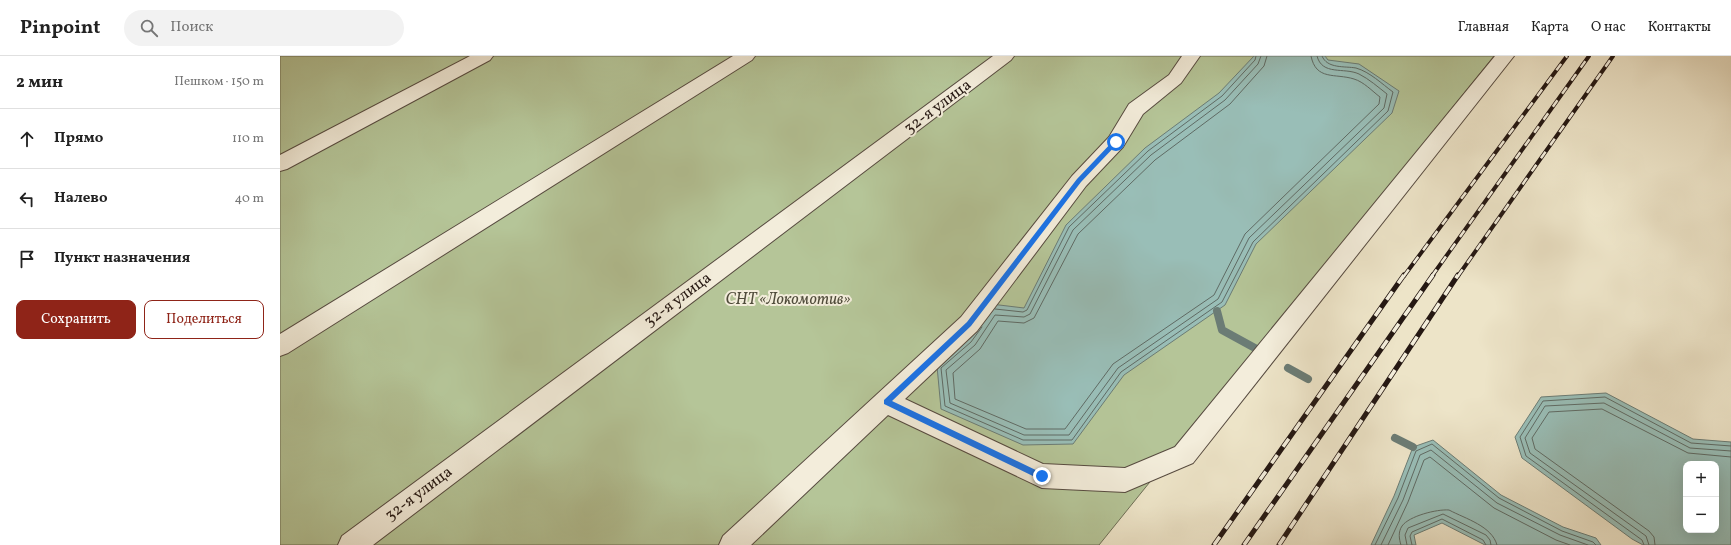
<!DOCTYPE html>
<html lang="ru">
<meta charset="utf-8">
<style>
:root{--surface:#fff;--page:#f2f2f2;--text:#222;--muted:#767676;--line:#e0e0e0;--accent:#8f2418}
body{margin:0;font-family:Vollkorn,serif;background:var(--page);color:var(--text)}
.controls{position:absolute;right:12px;bottom:12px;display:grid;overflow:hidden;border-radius:8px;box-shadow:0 4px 16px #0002}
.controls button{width:36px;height:36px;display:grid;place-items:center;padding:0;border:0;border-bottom:1px solid var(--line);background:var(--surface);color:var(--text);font:20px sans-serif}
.stop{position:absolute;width:12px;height:12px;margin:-9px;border:3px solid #1a73e8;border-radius:50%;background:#fff}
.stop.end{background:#1a73e8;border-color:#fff;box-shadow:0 1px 4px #0008}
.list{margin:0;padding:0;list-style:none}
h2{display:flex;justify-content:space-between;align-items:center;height:52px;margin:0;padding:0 16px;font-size:17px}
h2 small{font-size:13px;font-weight:400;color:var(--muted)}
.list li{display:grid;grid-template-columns:26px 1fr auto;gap:12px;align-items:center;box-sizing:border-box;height:60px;padding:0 16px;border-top:1px solid var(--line)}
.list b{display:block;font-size:15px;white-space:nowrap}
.list em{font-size:13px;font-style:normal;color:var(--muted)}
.actions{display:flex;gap:8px;padding:12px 16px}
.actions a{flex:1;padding:9px 0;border:1px solid var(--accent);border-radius:8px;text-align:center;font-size:14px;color:var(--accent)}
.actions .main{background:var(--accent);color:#fff}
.icon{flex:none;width:22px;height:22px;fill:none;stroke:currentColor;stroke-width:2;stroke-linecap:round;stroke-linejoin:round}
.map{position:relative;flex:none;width:1451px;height:489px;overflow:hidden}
header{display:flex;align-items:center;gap:24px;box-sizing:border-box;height:56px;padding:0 20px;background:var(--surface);border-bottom:1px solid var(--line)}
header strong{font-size:19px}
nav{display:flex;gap:22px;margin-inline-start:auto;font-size:14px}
.search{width:280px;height:36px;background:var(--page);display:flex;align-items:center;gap:10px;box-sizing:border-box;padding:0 14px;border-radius:22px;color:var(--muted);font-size:15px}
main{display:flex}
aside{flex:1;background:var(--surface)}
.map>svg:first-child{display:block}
.green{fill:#b5c598;stroke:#6d6e56}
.water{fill:#99beb7;stroke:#6b7c75;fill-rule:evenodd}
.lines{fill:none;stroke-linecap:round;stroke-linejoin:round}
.shore{stroke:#5f6b65;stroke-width:1}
.stream{stroke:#6b7c75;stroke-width:8}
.minor-casing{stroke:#574b40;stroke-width:2}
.minor{fill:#f3eddb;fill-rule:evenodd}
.rail-far1-casing{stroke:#251813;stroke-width:4}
.rail-casing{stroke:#251813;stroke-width:5}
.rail-far1{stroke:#f3eddb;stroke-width:2.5;stroke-dasharray:8;stroke-linecap:butt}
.rail{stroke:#f3eddb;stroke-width:3.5;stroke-dasharray:10;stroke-linecap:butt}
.route{fill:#1a73e8}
.labels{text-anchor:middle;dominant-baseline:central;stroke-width:4;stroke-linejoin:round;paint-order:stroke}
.street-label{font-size:16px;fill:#251813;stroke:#f3eddb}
.park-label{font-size:16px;font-style:italic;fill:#504c3b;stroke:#f3eddb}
</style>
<header>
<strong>Pinpoint</strong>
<div class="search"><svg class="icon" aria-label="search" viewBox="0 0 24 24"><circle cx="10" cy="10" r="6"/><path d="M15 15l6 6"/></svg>Поиск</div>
<nav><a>Главная</a><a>Карта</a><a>О нас</a><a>Контакты</a></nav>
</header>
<main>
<aside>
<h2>2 мин<small>Пешком · 150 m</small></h2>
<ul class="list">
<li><svg class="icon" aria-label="ahead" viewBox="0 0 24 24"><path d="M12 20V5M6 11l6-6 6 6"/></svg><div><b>Прямо</b></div><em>110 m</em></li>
<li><svg class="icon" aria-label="left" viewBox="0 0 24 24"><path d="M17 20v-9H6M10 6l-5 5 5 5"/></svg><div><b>Налево</b></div><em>40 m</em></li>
<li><svg class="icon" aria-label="arrive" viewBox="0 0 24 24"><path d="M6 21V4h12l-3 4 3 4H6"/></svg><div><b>Пункт назначения</b></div></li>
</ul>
<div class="actions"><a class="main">Сохранить</a><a>Поделиться</a></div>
</aside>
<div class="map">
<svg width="1451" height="489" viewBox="0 0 1451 489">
<rect width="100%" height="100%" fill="#ede4c8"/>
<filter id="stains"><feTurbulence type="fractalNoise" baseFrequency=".005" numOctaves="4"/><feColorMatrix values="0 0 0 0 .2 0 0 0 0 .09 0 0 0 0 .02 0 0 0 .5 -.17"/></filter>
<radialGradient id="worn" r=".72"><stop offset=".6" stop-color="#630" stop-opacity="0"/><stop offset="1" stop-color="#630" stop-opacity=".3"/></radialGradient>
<path class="green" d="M 0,0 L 1214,0 L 819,489 L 0,489 Z"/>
<path class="water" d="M 974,0 L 1045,0 L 1048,4 L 1079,8 L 1119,35 L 1112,57 L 976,188 L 945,249 L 844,319 L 793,388 L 743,389 L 661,353 L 657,310 L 688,283 L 711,248 L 744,252 L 786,169 L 865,92 L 939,37 Z
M 1326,337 L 1413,383 L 1451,386 L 1451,489 L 1363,489 L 1352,483 L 1242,402 L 1235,381 L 1261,341 ZM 1406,408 L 1436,408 L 1436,474 L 1406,474 Z
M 1153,384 L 1221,439 L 1283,471 L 1316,482 L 1321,489 L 1205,489 L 1162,467 L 1134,479 L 1136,489 L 1091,489 L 1114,440 L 1133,391 Z"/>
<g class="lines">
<path class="shore" d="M 981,0 L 978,8 L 945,44 L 871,99 L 793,174 L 750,258 L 744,261 L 715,259 L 695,289 L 666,314 L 670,347 L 744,379 L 789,379 L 838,312 L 938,243 L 969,182 L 1104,52 L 1107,38 C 1098,31 1089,23 1079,18 C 1064,11 1042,20 1037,0
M 987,0 L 984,10 L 950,48 L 875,104 L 798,178 L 754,262 L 744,267 L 718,265 L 700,293 L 673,317 L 675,343 L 746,373 L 785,373 L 833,308 L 934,239 L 965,178 L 1099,48 L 1100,41 C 1092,35 1084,26 1074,23 C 1055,17 1036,25 1031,0
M 715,253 L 743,256 L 747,254 L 789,171 L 868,95 L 942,40 L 975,4 L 976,0
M 702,271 L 691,286 L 661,312 L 665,350 L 743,384 L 792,384 L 841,316 L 942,246 L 973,186 L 1108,55 L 1113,36 C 1102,28 1090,16 1076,12 C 1065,10 1047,13 1042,0
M 1095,489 L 1118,442 L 1136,395 L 1152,388 L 1219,442 L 1282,475 L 1313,486 L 1316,489
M 1101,489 L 1123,444 L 1140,399 L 1151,394 L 1217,447 L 1280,479 L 1308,489
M 1108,489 L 1128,446 L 1144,404 L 1150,401 L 1214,452 L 1276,484 L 1290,489
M 1121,489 C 1119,483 1118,476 1122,470 C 1129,460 1157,453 1169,454 C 1186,463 1212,470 1217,489
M 1127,489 L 1125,479 L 1128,472 L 1163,458 L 1206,479 L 1210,484 L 1211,489
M 1132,489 L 1130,480 L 1132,476 L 1162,463 L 1203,484 L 1206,489
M 1364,489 L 1362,484 L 1246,400 L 1240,381 L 1263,345 L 1325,341 L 1411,387 L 1451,390
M 1369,489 L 1366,480 L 1250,397 L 1245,382 L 1265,350 L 1324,347 L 1410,392 L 1451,395
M 1375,489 L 1374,481 L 1369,475 L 1255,393 L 1252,382 L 1269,356 L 1322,353 L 1408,397 L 1451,401"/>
<path class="stream" d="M 937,255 L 942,274 L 984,297
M 1008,312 L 1028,323
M 1115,382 L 1133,391"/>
<g class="minor-casing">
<path id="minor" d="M 190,0 L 213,0 L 210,4 L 7,113 L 0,115 L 0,99 Z
M 453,0 L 475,0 L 472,4 L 8,297 L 0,300 L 0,278 Z
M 713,0 L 734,0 L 731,4 L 93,489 L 58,489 L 62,480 Z
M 902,0 L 920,0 L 901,27 L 863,58 L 843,91 L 806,130 L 697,275 L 625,343 L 763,408 L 845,412 L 895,391 L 1215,0 L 1234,0 L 913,407 L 845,436 L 762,432 L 608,359 L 471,489 L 439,489 L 443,480 L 681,261 L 792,120 L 829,81 L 849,48 L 889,19 Z"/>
</g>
<use href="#minor" class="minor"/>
<g class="rail-far1-casing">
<path id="rail-far1" d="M 1124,220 L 1287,0
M 1152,220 L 1309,0
M 1178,220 L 1333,0"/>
</g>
<g class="rail-casing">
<path id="rail" d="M 934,489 L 1124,219
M 964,489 L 1153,219
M 999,489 L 1178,219"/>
</g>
<use href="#rail-far1" class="rail-far1"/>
<use href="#rail" class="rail"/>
</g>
<path class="route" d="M 834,84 L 839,86 L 801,126 L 691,270 L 612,345 L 764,418 L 764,423 L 759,423 L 604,348 L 604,344 L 687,266 L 797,123 Z"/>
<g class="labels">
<g class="street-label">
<text transform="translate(658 51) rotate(-37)">32-я улица</text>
<text transform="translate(398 244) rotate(-37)">32-я улица</text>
<text transform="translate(139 438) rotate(-37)">32-я улица</text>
</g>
<g class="park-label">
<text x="508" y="244">СНТ «Локомотив»</text>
</g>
</g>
<rect width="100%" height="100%" filter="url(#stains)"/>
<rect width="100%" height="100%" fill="url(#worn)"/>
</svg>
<div class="controls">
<button>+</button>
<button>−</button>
</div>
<div class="stop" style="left:836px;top:86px"></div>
<div class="stop end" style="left:762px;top:420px"></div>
</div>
</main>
